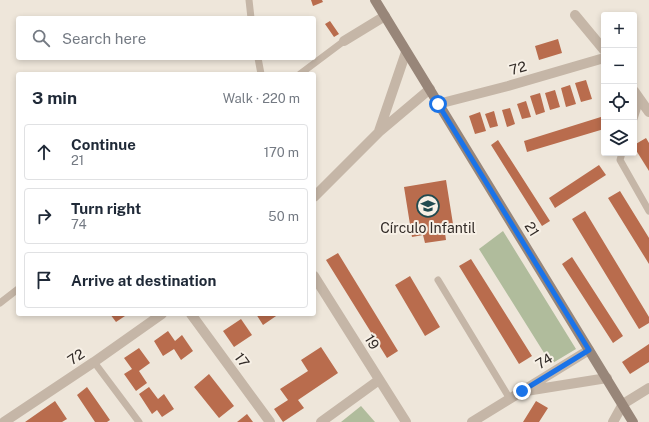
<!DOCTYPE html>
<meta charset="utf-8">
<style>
:root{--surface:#fff;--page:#f2f2f3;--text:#1f2937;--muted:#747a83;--line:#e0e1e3}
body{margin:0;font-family:"Public Sans",sans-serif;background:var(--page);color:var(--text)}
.controls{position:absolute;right:12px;top:12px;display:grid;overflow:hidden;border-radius:4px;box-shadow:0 2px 6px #0003}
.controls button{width:36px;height:36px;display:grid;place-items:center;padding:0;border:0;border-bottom:1px solid var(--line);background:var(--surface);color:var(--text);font:20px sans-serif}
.stop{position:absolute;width:12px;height:12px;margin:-9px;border:3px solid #1a73e8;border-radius:50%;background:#fff}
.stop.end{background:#1a73e8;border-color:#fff;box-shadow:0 1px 4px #0008}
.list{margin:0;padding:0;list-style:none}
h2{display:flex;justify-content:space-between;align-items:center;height:52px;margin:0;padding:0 16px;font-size:17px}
h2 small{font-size:13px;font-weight:400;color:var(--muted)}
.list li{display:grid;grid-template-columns:26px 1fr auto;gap:12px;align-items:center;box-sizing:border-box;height:56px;margin:0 8px 8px;padding:0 8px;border:1px solid var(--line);border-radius:4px}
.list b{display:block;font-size:15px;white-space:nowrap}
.list p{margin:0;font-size:13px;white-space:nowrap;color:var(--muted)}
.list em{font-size:13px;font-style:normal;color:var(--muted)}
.icon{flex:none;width:22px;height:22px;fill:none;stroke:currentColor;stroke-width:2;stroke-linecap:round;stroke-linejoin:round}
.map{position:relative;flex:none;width:649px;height:422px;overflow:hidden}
.search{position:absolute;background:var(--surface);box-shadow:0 2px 6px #0003;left:16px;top:16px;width:300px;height:44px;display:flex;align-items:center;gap:10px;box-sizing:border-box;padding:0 14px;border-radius:4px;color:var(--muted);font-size:15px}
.panel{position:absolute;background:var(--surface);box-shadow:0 2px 6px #0003;left:16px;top:72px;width:300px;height:244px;border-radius:4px}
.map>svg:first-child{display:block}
.green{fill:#b0bc9c}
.building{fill:#b96c4d}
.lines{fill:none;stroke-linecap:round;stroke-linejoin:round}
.lane{stroke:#c5b6a7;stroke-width:7}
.street{stroke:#c5b6a7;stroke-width:10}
.secondary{stroke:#988679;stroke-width:10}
.route{stroke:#1a73e8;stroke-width:5}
.labels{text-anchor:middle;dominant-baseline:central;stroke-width:4;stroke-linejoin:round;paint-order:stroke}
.street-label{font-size:14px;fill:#322b27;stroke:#f7f0e6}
.poi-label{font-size:14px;fill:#322b27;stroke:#f7f0e6}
</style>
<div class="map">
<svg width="649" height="422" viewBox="0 0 649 422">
<rect width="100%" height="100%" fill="#eee6da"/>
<path class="green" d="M 503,231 L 576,349 L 551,364 L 479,249 Z
M 361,406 L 375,422 L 341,422 Z"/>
<path class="building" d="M 311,0 L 322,0 L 323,2 L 313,6 Z
M 330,21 L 339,34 L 334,37 L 325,24 Z
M 558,39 L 562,53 L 539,60 L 535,46 Z
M 586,80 L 592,99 L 581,102 L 575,83 Z
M 570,85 L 576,104 L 566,107 L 561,88 Z
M 555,90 L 560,107 L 550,110 L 545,93 Z
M 540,93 L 545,112 L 536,115 L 530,96 Z
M 526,101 L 531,117 L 522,119 L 517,104 Z
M 510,108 L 515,124 L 507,127 L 502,110 Z
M 494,111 L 498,126 L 490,128 L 485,114 Z
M 480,112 L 486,131 L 475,134 L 469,116 Z
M 604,116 L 604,129 L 527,152 L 524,141 Z
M 646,138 L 649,143 L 649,171 L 634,147 L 634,145 Z
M 498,140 L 550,221 L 542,226 L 491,145 Z
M 599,165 L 606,175 L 555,208 L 549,198 Z
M 446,180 L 453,224 L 444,226 L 446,240 L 425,243 L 423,235 L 412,237 L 404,187 Z
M 620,191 L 649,238 L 649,264 L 608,198 Z
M 585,211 L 649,317 L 649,323 L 639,329 L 572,219 Z
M 338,253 L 398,351 L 387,358 L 326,260 Z
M 572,257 L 623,336 L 613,343 L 562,264 Z
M 471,259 L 532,356 L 519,364 L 459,266 Z
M 410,276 L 440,327 L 425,336 L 395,285 Z
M 110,314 L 128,314 L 116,322 Z
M 256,314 L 279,314 L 263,325 Z
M 241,319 L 252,335 L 234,347 L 223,331 Z
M 168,331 L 175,341 L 182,335 L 193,351 L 181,360 L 174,349 L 163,356 L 154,341 Z
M 649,344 L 649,362 L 630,374 L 622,362 Z
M 321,347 L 338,373 L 298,400 L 304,408 L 283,422 L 274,409 L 288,400 L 280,389 L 308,371 L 301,360 Z
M 139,348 L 150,363 L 139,371 L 147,383 L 136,391 L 124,374 L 132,369 L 124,358 Z
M 209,374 L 234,406 L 219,418 L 194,387 Z
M 87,387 L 110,420 L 107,422 L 95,422 L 77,395 Z
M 149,387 L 158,399 L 164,394 L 174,409 L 162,417 L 157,410 L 152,414 L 139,394 Z
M 55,401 L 67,419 L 62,422 L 25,422 Z
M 536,401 L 548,408 L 539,422 L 523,422 Z
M 247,414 L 253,422 L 237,422 Z"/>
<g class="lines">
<path class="lane" d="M 249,0 L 251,18
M 258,58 L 261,74
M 300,74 L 344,41
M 634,119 L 640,100
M 622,153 L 620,160 L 649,211
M 438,280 L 510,399
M 0,303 L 18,289
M 94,362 L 139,422"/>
<path class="street" d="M 575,15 L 604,50
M 344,41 L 385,16
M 634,91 L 649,112
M 438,104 L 508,86 L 604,58
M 379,131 L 406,52
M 314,197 L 379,132 L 430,89
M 314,276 L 406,422
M 191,314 L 270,422
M 526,391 L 607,378
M 4,422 L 94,362 L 162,314
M 321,422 L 379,380
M 472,422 L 589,350
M 613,422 L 623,404 L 649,388"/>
<path class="secondary" d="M 375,0 L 633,422"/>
</g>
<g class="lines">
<path class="route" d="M 438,104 L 589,350 L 522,391"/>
</g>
<defs>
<g id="school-ring" transform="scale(1.15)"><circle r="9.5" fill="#f7f0e6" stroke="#214a4f" stroke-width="1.5"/><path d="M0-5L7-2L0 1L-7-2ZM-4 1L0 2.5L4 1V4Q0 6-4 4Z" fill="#214a4f"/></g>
</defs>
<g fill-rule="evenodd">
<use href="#school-ring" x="428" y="206"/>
</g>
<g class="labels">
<g class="street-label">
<text transform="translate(518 68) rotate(-16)">72</text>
<text transform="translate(532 229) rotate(58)">21</text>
<text transform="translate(372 342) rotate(58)">19</text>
<text transform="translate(76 357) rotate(-34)">72</text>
<text transform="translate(242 360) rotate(54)">17</text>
<text transform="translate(544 361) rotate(-32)">74</text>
</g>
<g class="poi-label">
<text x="428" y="228">Círculo Infantil</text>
</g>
</g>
</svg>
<div class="controls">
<button>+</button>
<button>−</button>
<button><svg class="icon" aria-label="locate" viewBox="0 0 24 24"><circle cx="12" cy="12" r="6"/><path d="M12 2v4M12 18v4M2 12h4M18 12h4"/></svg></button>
<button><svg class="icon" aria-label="layers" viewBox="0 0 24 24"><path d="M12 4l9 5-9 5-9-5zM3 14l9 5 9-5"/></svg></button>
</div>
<div class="stop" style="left:438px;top:104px"></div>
<div class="stop end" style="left:522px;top:391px"></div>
<div class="search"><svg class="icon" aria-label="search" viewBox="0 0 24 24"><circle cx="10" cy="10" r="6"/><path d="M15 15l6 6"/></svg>Search here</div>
<section class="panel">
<h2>3 min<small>Walk · 220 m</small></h2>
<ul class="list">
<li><svg class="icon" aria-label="ahead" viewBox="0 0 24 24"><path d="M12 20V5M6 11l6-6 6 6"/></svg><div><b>Continue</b><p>21</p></div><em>170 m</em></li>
<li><svg class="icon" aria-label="right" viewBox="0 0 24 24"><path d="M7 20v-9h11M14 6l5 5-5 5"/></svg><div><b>Turn right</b><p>74</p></div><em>50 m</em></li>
<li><svg class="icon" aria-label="arrive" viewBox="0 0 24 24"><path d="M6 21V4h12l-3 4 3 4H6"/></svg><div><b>Arrive at destination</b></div></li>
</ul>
</section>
</div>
